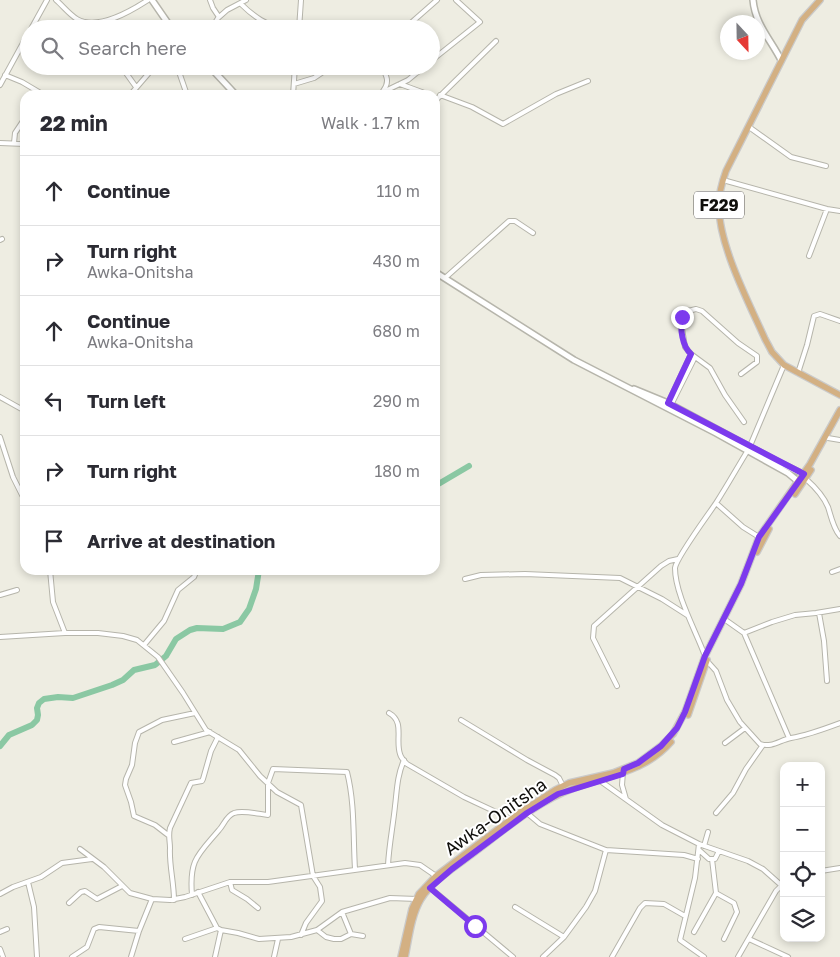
<!DOCTYPE html>
<meta charset="utf-8">
<style>
:root{--surface:#fff;--page:#f7f7f7;--text:#2b2b33;--muted:#7c7c81;--line:#e1e1e2}
body{margin:0;font-family:"Golos Text",sans-serif;background:var(--page);color:var(--text)}
.controls{position:absolute;right:15px;bottom:15px;display:grid;overflow:hidden;border-radius:10px;box-shadow:0 2px 8px #0003}
.controls button{width:45px;height:45px;display:grid;place-items:center;padding:0;border:0;border-bottom:1px solid var(--line);background:var(--surface);color:var(--text);font:25px sans-serif}
.compass{position:absolute;left:720px;top:15px;width:45px;height:45px;border-radius:50%;background:var(--surface);box-shadow:0 2px 8px #0003;rotate:158deg}
.stop{position:absolute;width:15px;height:15px;margin:-11px;border:4px solid #7c3aed;border-radius:50%;background:#fff}
.stop.end{background:#7c3aed;border-color:#fff;box-shadow:0 1px 5px #0008}
.list{margin:0;padding:0;list-style:none}
h2{display:flex;justify-content:space-between;align-items:center;height:65px;margin:0;padding:0 20px;font-size:21px}
h2 small{font-size:16px;font-weight:400;color:var(--muted)}
.list li{display:grid;grid-template-columns:32px 1fr auto;gap:15px;align-items:center;box-sizing:border-box;height:70px;padding:0 20px;border-top:1px solid var(--line)}
.list b{display:block;font-size:19px;white-space:nowrap}
.list p{margin:0;font-size:16px;white-space:nowrap;color:var(--muted)}
.list em{font-size:16px;font-style:normal;color:var(--muted)}
.icon{flex:none;width:28px;height:28px;fill:none;stroke:currentColor;stroke-width:2;stroke-linecap:round;stroke-linejoin:round}
.map{position:relative;flex:none;width:840px;height:957px;overflow:hidden}
.search{position:absolute;background:var(--surface);box-shadow:0 2px 8px #0003;left:20px;top:20px;width:420px;height:55px;display:flex;align-items:center;gap:12px;box-sizing:border-box;padding:0 18px;border-radius:28px;color:var(--muted);font-size:19px}
.panel{position:absolute;background:var(--surface);box-shadow:0 2px 8px #0003;left:20px;top:90px;width:420px;height:485px;border-radius:15px}
.map>svg:first-child{display:block}
.lines{fill:none;stroke-linecap:round;stroke-linejoin:round}
.river{stroke:#8ac8a3;stroke-width:6}
.street-casing{stroke:#b6b5ab;stroke-width:6}
.secondary-casing{stroke:#b6b5ab;stroke-width:8}
.primary-casing{stroke:#cacaca;stroke-width:8}
.street{stroke:#fff;stroke-width:4}
.secondary{stroke:#fff;stroke-width:5}
.primary{stroke:#d3b083;stroke-width:5.5}
.route{stroke:#7c3aed;stroke-width:6}
.labels{text-anchor:middle;dominant-baseline:central;stroke-width:4;stroke-linejoin:round;paint-order:stroke}
.shield{fill:#fff;stroke:#585755;stroke-width:1}
.shield-label{font-size:16px;font-weight:bold;fill:#100f0c}
.street-label{font-size:18px;fill:#100f0c;stroke:#fff}
</style>
<div class="map">
<svg width="840" height="957" viewBox="0 0 840 957">
<rect width="100%" height="100%" fill="#eeede2"/>
<g class="lines">
<path class="river" d="M 435,486 L 469,466
M 0,746 L 9,735 L 32,725 L 37,720 L 38,715 L 37,708 L 39,703 L 44,699 L 58,697 L 73,698 L 112,685 L 123,680 L 134,670 L 155,665 L 166,656 L 176,639 L 190,630 L 197,628 L 223,629 L 240,622 L 249,609 L 256,589 L 259,570"/>
<g class="street-casing">
<path id="street" d="M 56,0 C 63,6 69,14 77,19 C 98,31 131,11 148,0
M 210,0 L 213,8 L 219,17
M 241,4 C 254,17 266,25 285,29
M 31,29 L 47,0
M 211,29 L 218,18 L 227,10 L 246,0
M 299,29 L 301,0
M 404,29 L 437,0
M 431,61 L 480,22 L 456,0
M 121,66 L 136,87
M 177,66 L 187,95
M 381,66 C 387,76 390,82 383,91
M 5,75 L 22,82 L 44,95
M 294,84 L 314,78 L 332,66
M 400,84 L 430,95
M 0,85 L 29,32
M 379,94 L 408,80 L 425,66
M 130,95 L 155,66
M 293,95 L 295,66
M 440,95 L 472,107 L 503,124 L 556,94 L 588,81
M 435,101 L 496,41
M 749,127 L 791,157 L 826,166
M 0,143 L 25,144
M 14,143 L 15,133 L 25,118
M 723,180 L 827,209 L 840,211
M 0,240 L 2,239
M 809,256 L 827,209
M 445,278 L 509,221 L 515,221 L 533,233
M 798,373 L 807,345 L 814,316 L 820,314 L 840,321
M 741,374 L 757,362 L 757,356 L 738,343 L 702,311 L 696,309 L 684,312 L 681,322 L 685,347 L 691,354 L 710,368 L 725,395 L 744,422
M 0,397 L 25,411
M 668,403 L 691,354
M 671,405 L 695,357
M 0,437 L 13,477 L 25,501
M 828,438 L 840,440
M 750,446 L 784,365
M 806,479 C 815,487 823,495 828,507 C 831,516 833,528 840,536
M 716,503 L 743,527 L 759,537
M 50,570 L 53,602 L 65,633
M 832,572 L 840,569
M 465,579 L 481,575 L 525,574 L 620,578 L 662,599 L 687,615
M 0,595 L 17,590
M 819,613 L 824,641 L 827,681
M 727,621 L 744,633 L 789,738
M 744,633 L 772,622 L 795,615 L 816,613 L 840,609
M 0,637 L 65,633 L 98,633 L 123,636 L 137,640 L 158,657 L 183,693 L 206,730 L 239,750 L 260,776 L 277,792 L 301,805 L 313,876 L 320,887 L 322,901 L 306,923 L 301,935
M 144,645 L 164,621 L 178,590 L 194,577 L 197,570
M 705,656 C 696,631 675,594 675,568 C 676,558 708,515 716,503 C 727,486 737,468 748,450
M 707,661 L 716,671 L 727,700 L 740,722 L 760,744 C 772,748 780,740 791,738 C 808,735 824,729 840,723
M 617,686 L 593,638 L 594,626 L 661,566 L 669,561 L 678,559
M 389,713 C 405,722 395,739 400,754 C 401,758 404,761 407,764 L 464,797 L 511,819
M 461,720 L 527,760 L 555,775 L 559,778 L 563,786
M 174,742 L 210,732
M 725,743 L 745,728
M 623,772 L 622,785 L 626,799
M 599,780 L 662,825 L 699,844 L 748,861 L 763,869 L 781,885
M 527,813 L 540,824 L 606,850 L 684,855 L 698,859
M 716,813 L 733,793 L 746,769 L 763,745
M 168,835 L 155,825 L 134,816 L 131,802 L 125,785 L 126,779 L 132,765 L 135,743 L 139,732 L 162,720 L 195,713
M 699,844 L 695,878 L 680,940 L 704,957
M 704,846 L 708,832
M 80,849 L 104,867 L 130,893 L 152,899 L 170,900 L 185,897 L 230,882 L 268,882 L 405,863 L 420,865 L 436,876
M 699,850 L 709,859 L 715,859 L 719,851
M 712,859 L 716,893 L 734,903 L 737,912 L 724,939
M 388,865 C 389,845 393,826 395,806 C 397,790 397,776 404,760
M 821,871 L 840,868
M 28,882 L 34,907 L 37,957
M 230,882 L 232,890 L 247,899 L 258,908
M 428,886 L 513,957
M 198,892 L 217,928 L 221,930 L 238,933 L 259,939 L 291,937 L 317,930 L 342,912 L 390,898 L 417,899
M 0,894 L 13,887 L 41,877 L 62,863 L 92,859
M 192,895 C 189,859 198,855 219,830 C 224,825 226,816 234,813 C 243,810 259,814 268,815 L 268,783 L 273,769 L 347,772 C 355,803 353,838 355,869
M 174,900 C 174,882 169,865 170,848 C 170,841 168,836 170,828 L 191,783 L 202,781 L 203,779 L 211,751 L 218,737
M 69,903 L 81,892 L 85,891 L 97,899 L 122,886
M 515,907 L 564,937
M 342,912 L 351,934
M 317,930 L 326,937 L 334,939 L 341,939 L 351,934 L 363,936
M 0,932 L 7,929
M 694,932 L 716,893
M 185,939 L 217,928
M 749,939 L 788,957
M 0,949 L 3,957
M 72,957 L 87,947 L 94,929 L 99,927 L 139,931
M 131,957 L 139,931 L 152,899
M 215,957 L 221,930
M 274,957 L 278,939
M 543,957 L 564,937 L 586,907 L 595,891 L 606,850
M 612,957 L 640,908 L 645,903 L 664,904 L 685,916
M 738,957 L 776,891 L 784,883"/>
</g>
<g class="secondary-casing">
<path id="secondary" d="M 152,0 L 172,29
M 753,0 C 755,24 771,40 781,60
M 209,66 L 236,95
M 435,272 L 574,360 L 716,433 L 788,473 L 800,483
M 634,389 L 668,403 L 780,463 L 805,475"/>
</g>
<g class="primary-casing">
<path id="primary" d="M 820,0 L 802,20 L 726,171 C 722,182 719,193 719,205 C 718,244 749,303 765,339 L 772,352 L 784,365 L 840,395
M 795,494 L 811,470
M 757,552 L 769,529
M 688,715 L 707,660
M 401,957 L 412,909 L 419,894 L 436,876 L 522,811 L 555,790 L 569,783 L 613,773 L 638,763 L 661,746 L 673,734 L 685,712 L 705,656 L 741,584 L 759,537 L 810,464 L 840,410
M 405,957 C 409,938 411,916 421,899 C 433,880 455,867 472,854 C 504,830 536,802 574,788 C 609,775 645,772 671,742"/>
</g>
<use href="#street" class="street"/>
<use href="#secondary" class="secondary"/>
<use href="#primary" class="primary"/>
</g>
<g class="lines">
<path class="route" d="M 475,926 L 430,888 L 452,869 L 527,813 L 558,794 L 623,774 L 624,769 L 638,763 L 661,746 L 677,728 L 685,712 L 705,656 L 741,584 L 759,537 L 804,474 L 668,403 L 691,354 C 682,346 680,329 682,317"/>
</g>
<g class="labels">
<rect class="shield" x="694" y="191.5" width="50" height="27" rx="4"/>
<g class="shield-label">
<text x="719" y="205">F229</text>
</g>
<g class="street-label">
<text transform="translate(495 816) rotate(-35)">Awka-Onitsha</text>
</g>
</g>
</svg>
<div class="controls">
<button>+</button>
<button>−</button>
<button><svg class="icon" aria-label="locate" viewBox="0 0 24 24"><circle cx="12" cy="12" r="6"/><path d="M12 2v4M12 18v4M2 12h4M18 12h4"/></svg></button>
<button><svg class="icon" aria-label="layers" viewBox="0 0 24 24"><path d="M12 4l9 5-9 5-9-5zM3 14l9 5 9-5"/></svg></button>
</div>
<svg class="compass" viewBox="-18 -18 36 36"><path d="M0-13l5 13h-10z" fill="#e53935"/><path d="M0 13l5-13h-10z" fill="#7c7c81"/></svg>
<div class="stop" style="left:475px;top:926px"></div>
<div class="stop end" style="left:682px;top:317px"></div>
<div class="search"><svg class="icon" aria-label="search" viewBox="0 0 24 24"><circle cx="10" cy="10" r="6"/><path d="M15 15l6 6"/></svg>Search here</div>
<section class="panel">
<h2>22 min<small>Walk · 1.7 km</small></h2>
<ul class="list">
<li><svg class="icon" aria-label="ahead" viewBox="0 0 24 24"><path d="M12 20V5M6 11l6-6 6 6"/></svg><div><b>Continue</b></div><em>110 m</em></li>
<li><svg class="icon" aria-label="right" viewBox="0 0 24 24"><path d="M7 20v-9h11M14 6l5 5-5 5"/></svg><div><b>Turn right</b><p>Awka-Onitsha</p></div><em>430 m</em></li>
<li><svg class="icon" aria-label="ahead" viewBox="0 0 24 24"><path d="M12 20V5M6 11l6-6 6 6"/></svg><div><b>Continue</b><p>Awka-Onitsha</p></div><em>680 m</em></li>
<li><svg class="icon" aria-label="left" viewBox="0 0 24 24"><path d="M17 20v-9H6M10 6l-5 5 5 5"/></svg><div><b>Turn left</b></div><em>290 m</em></li>
<li><svg class="icon" aria-label="right" viewBox="0 0 24 24"><path d="M7 20v-9h11M14 6l5 5-5 5"/></svg><div><b>Turn right</b></div><em>180 m</em></li>
<li><svg class="icon" aria-label="arrive" viewBox="0 0 24 24"><path d="M6 21V4h12l-3 4 3 4H6"/></svg><div><b>Arrive at destination</b></div></li>
</ul>
</section>
</div>
